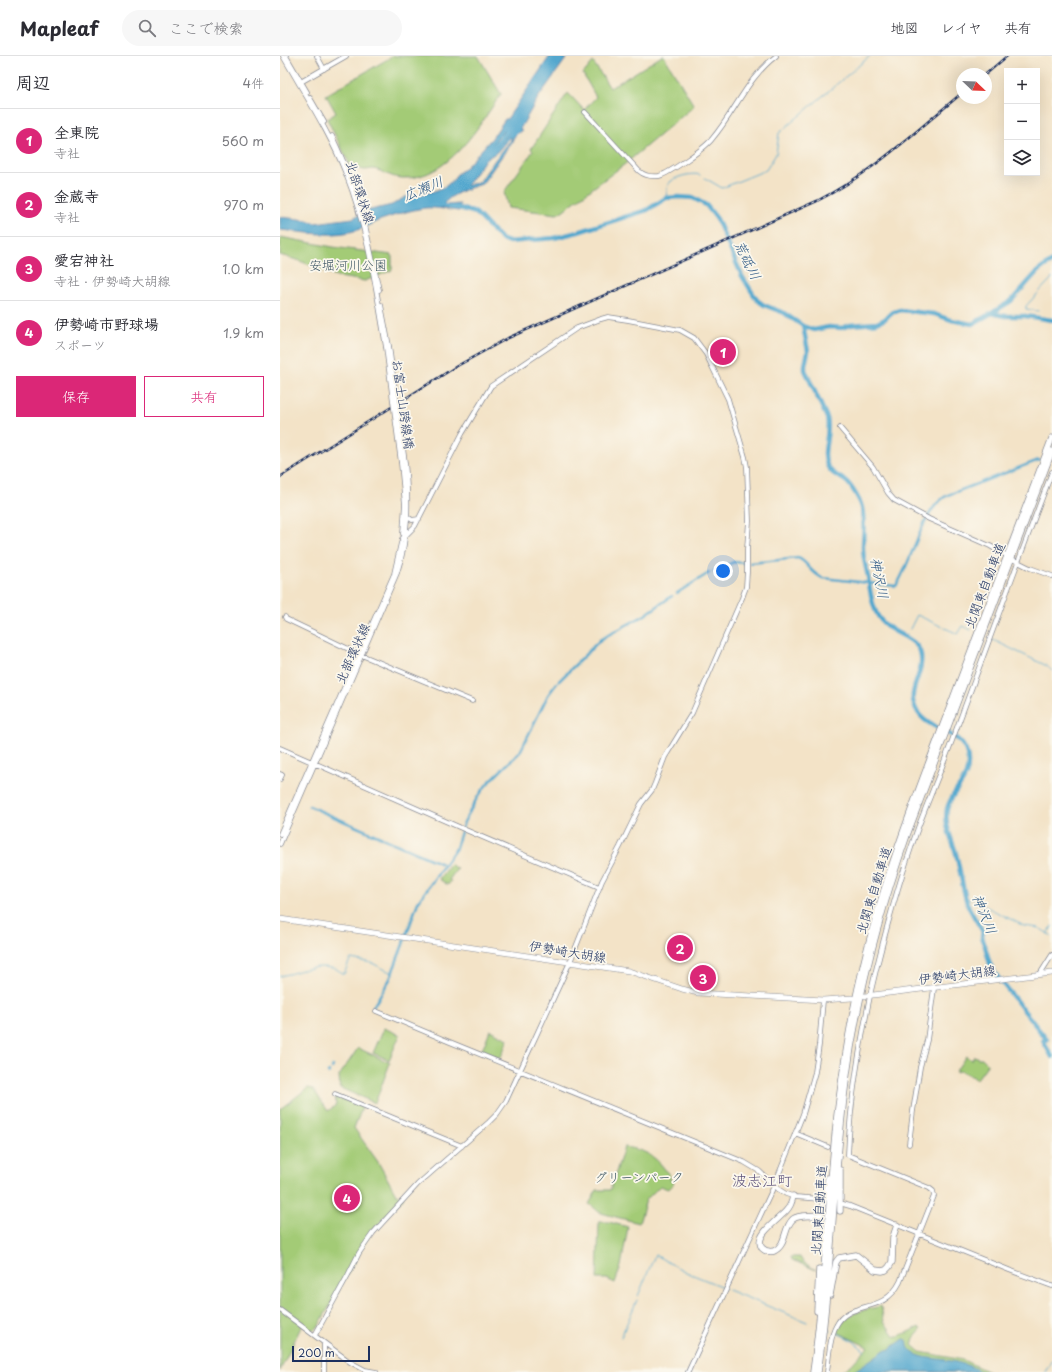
<!DOCTYPE html>
<html lang="ja">
<meta charset="utf-8">
<style>
:root{--surface:#fff;--page:#f7f7f7;--text:#2b2b33;--muted:#7c7c81;--line:#e1e1e2;--accent:#db2777}
body{margin:0;font-family:"Playpen Sans","Klee One",sans-serif;background:var(--page);color:var(--text)}
.controls{position:absolute;right:12px;top:12px;display:grid;overflow:hidden;border-radius:0px;box-shadow:0 4px 16px #0002}
.controls button{width:36px;height:36px;display:grid;place-items:center;padding:0;border:0;border-bottom:1px solid var(--line);background:var(--surface);color:var(--text);font:20px sans-serif}
.compass{position:absolute;left:676px;top:12px;width:36px;height:36px;border-radius:50%;background:var(--surface);box-shadow:0 4px 16px #0002;rotate:113deg}
.scale{position:absolute;left:12px;bottom:10px;width:78px;box-sizing:border-box;padding-left:4px;border:2px solid #1b2f5e;border-top:0;font-size:11px;line-height:14px;white-space:nowrap;color:#1b2f5e;-webkit-text-stroke:3px #fbf7ec;paint-order:stroke}
.you{position:absolute;left:443px;top:515px;width:14px;height:14px;margin:-10px;border:3px solid #fff;border-radius:50%;background:#1a73e8;box-shadow:0 0 0 6px #1a73e833}
.badge{display:grid;place-items:center;width:26px;height:26px;border-radius:50%;background:var(--accent);color:#fff;font-size:13px;font-weight:700}
.pin{position:absolute;translate:-50% -50%;border:2px solid #fff;box-shadow:0 1px 4px #0006}
.list{margin:0;padding:0;list-style:none}
h2{display:flex;justify-content:space-between;align-items:center;height:52px;margin:0;padding:0 16px;font-size:17px}
h2 small{font-size:13px;font-weight:400;color:var(--muted)}
.list li{display:grid;grid-template-columns:26px 1fr auto;gap:12px;align-items:center;box-sizing:border-box;height:64px;padding:0 16px;border-top:1px solid var(--line)}
.list b{display:block;font-size:15px;white-space:nowrap}
.list p{margin:0;font-size:13px;white-space:nowrap;color:var(--muted)}
.list em{font-size:13px;font-style:normal;color:var(--muted)}
.actions{display:flex;gap:8px;padding:12px 16px}
.actions a{flex:1;padding:9px 0;border:1px solid var(--accent);border-radius:0px;text-align:center;font-size:14px;color:var(--accent)}
.actions .main{background:var(--accent);color:#fff}
.icon{flex:none;width:22px;height:22px;fill:none;stroke:currentColor;stroke-width:2;stroke-linecap:round;stroke-linejoin:round}
.map{position:relative;flex:none;width:772px;height:1316px;overflow:hidden}
header{display:flex;align-items:center;gap:24px;box-sizing:border-box;height:56px;padding:0 20px;background:var(--surface);border-bottom:1px solid var(--line)}
header strong{font-size:19px}
nav{display:flex;gap:22px;margin-inline-start:auto;font-size:14px}
.search{width:280px;height:36px;background:var(--page);display:flex;align-items:center;gap:10px;box-sizing:border-box;padding:0 14px;border-radius:22px;color:var(--muted);font-size:15px}
main{display:flex}
aside{flex:1;background:var(--surface)}
.map>svg:first-child{display:block}
.green{fill:#a3cb76;stroke:#5f7d6a}
.water{fill:#52a7ce;stroke:#366b96;fill-rule:evenodd}
.lines{fill:none;stroke-linecap:round;stroke-linejoin:round}
.stream{stroke:#52a7ce;stroke-width:1}
.canal{stroke:#52a7ce;stroke-width:2.5}
.river{stroke:#52a7ce;stroke-width:4.5}
.tertiary-casing{stroke:#878992;stroke-width:5.5}
.primary-casing{stroke:#878992;stroke-width:6}
.motorway-casing{stroke:#878992;stroke-width:7}
.tertiary{stroke:#fff;stroke-width:4}
.primary{stroke:#fff;stroke-width:5}
.motorway{stroke:#fff;stroke-width:5.5}
.rail-casing{stroke:#1b2f5e;stroke-width:2.5}
.rail{stroke:#fbf7ec;stroke-width:1;stroke-dasharray:3;stroke-linecap:butt}
.tertiary-bridge-casing{stroke:#878992;stroke-width:5.5;stroke-linecap:butt}
.tertiary-bridge{stroke:#fff;stroke-width:4}
.labels{text-anchor:middle;dominant-baseline:central;stroke-width:3.5;stroke-linejoin:round;paint-order:stroke}
.street-label{font-size:13px;fill:#1b2f5e;stroke:#fbf7ec}
.park-label{font-size:13px;fill:#3d5664;stroke:#fbf7ec}
.water-label{font-size:14px;font-style:italic;fill:#2e5985;stroke:#fbf7ec}
.quarter-label{font-size:15px;fill:#5b507a;stroke:#fbf7ec}
</style>
<header>
<strong>Mapleaf</strong>
<div class="search"><svg class="icon" aria-label="search" viewBox="0 0 24 24"><circle cx="10" cy="10" r="6"/><path d="M15 15l6 6"/></svg>ここで検索</div>
<nav><a>地図</a><a>レイヤ</a><a>共有</a></nav>
</header>
<main>
<aside>
<h2>周辺<small>4件</small></h2>
<ul class="list">
<li><span class="badge">1</span><div><b>全東院</b><p>寺社</p></div><em>560 m</em></li>
<li><span class="badge">2</span><div><b>金蔵寺</b><p>寺社</p></div><em>970 m</em></li>
<li><span class="badge">3</span><div><b>愛宕神社</b><p>寺社 · 伊勢崎大胡線</p></div><em>1.0 km</em></li>
<li><span class="badge">4</span><div><b>伊勢崎市野球場</b><p>スポーツ</p></div><em>1.9 km</em></li>
</ul>
<div class="actions"><a class="main">保存</a><a>共有</a></div>
</aside>
<div class="map">
<svg width="772" height="1316" viewBox="0 0 772 1316">
<rect width="100%" height="100%" fill="#fbf7ec"/>
<filter id="ink" filterUnits="userSpaceOnUse"><feTurbulence type="fractalNoise" baseFrequency=".025" numOctaves="2"/><feDisplacementMap in="SourceGraphic" scale="8" xChannelSelector="R" yChannelSelector="G"/><feConvolveMatrix kernelMatrix="1 2 1 2 8 2 1 2 1" color-interpolation-filters="sRGB"/></filter>
<filter id="wash" filterUnits="userSpaceOnUse"><feTurbulence type="fractalNoise" baseFrequency=".012" numOctaves="4" result="noise"/><feDisplacementMap in="SourceGraphic" scale="16" xChannelSelector="R" yChannelSelector="G"/><feGaussianBlur stdDeviation="0.9" result="paint"/><feColorMatrix in="noise" values="0 0 0 0 0 0 0 0 0 0 0 0 0 0 0 0 0 1.4 0 .05"/><feComposite in="paint" operator="in"/></filter>
<g filter="url(#wash)">
<rect width="100%" height="100%" fill="#f3e3c7"/>
<path class="green" d="M 113,0 L 198,0 L 221,38 C 199,70 168,124 123,122 C 111,122 103,115 94,113 C 91,113 88,114 84,114 C 80,113 74,111 70,109 L 47,63 L 56,57 L 46,39 Z
M 382,0 L 384,0 L 413,48 L 413,51 L 345,108 L 281,156 L 277,158 L 228,152 L 224,136 L 253,95 L 251,93 L 287,38 L 288,37 L 304,54 L 316,41 L 303,18 L 313,6 L 330,32 Z
M 0,181 L 53,191 L 112,199 L 112,214 L 85,225 L 59,221 L 20,205 L 0,199 Z
M 170,808 L 177,813 L 169,824 L 171,825 L 168,829 L 159,823 Z
M 104,972 L 120,979 L 109,1004 L 93,997 Z
M 210,974 L 228,983 L 221,1001 L 219,1003 L 202,996 L 202,994 Z
M 78,992 L 110,1007 L 95,1047 L 60,1032 L 59,1020 Z
M 686,1000 L 691,1004 L 694,1000 L 698,1002 L 702,1002 L 708,1008 L 697,1023 L 681,1015 L 675,1016 Z
M 28,1032 L 33,1033 L 48,1055 L 56,1049 L 55,1040 L 81,1050 L 82,1052 L 74,1072 L 98,1106 L 116,1138 L 124,1141 L 89,1179 L 38,1271 C 32,1276 28,1273 22,1269 L 0,1315 L 0,1053 Z
M 344,1091 C 368,1094 378,1102 391,1122 L 390,1124 L 394,1127 L 388,1133 L 380,1130 L 366,1144 L 359,1167 L 321,1157 C 316,1155 314,1150 309,1148 L 317,1134 L 330,1134 L 331,1132 Z
M 319,1166 L 329,1166 L 348,1171 L 341,1210 L 335,1227 L 327,1223 L 317,1223 Z
M 511,1201 L 520,1201 L 523,1206 L 536,1214 L 512,1204 Z
M 601,1250 L 604,1265 L 614,1280 L 619,1280 L 639,1271 L 641,1274 L 634,1282 L 632,1289 L 640,1296 L 683,1304 L 709,1316 L 561,1316 L 571,1309 L 588,1291 L 557,1276 C 565,1256 582,1255 601,1250 Z"/>
<path class="water" d="M 270,0 L 288,0 L 258,42 L 240,73 L 242,74 C 238,77 233,80 232,86 L 202,128 L 184,134 L 171,141 L 164,147 L 166,149 L 180,148 L 179,155 C 168,154 156,151 145,152 C 129,154 113,160 98,165 C 89,169 80,174 70,176 C 47,181 23,176 0,174 L 0,161 L 27,164 L 35,167 L 73,162 L 86,155 L 112,149 L 125,141 L 142,139 L 157,134 L 166,130 L 175,122 L 176,119 L 186,111 L 212,82 L 225,63 L 227,63 ZM 224,75 L 229,76 L 222,86 L 207,97 L 217,82 ZM 230,81 L 231,81 L 231,84 L 214,105 L 200,125 L 186,130 L 205,104 L 217,96 Z
M 624,1283 L 627,1284 C 628,1286 628,1289 628,1290 C 633,1303 655,1302 665,1304 C 678,1306 690,1309 701,1316 L 573,1316 L 606,1293 L 608,1294 Z"/>
<g class="lines">
<path class="stream" d="M 425,122 L 442,132 L 486,114 L 496,98 L 499,77 L 590,0
M 386,142 C 387,138 386,133 388,129 C 391,121 413,116 420,119
M 758,255 L 746,253 L 746,250 L 772,222
M 745,260 L 745,258
M 630,573 L 637,559 L 678,578 L 683,570 L 691,574
M 625,582 L 627,578
M 713,584 L 767,610 L 772,615
M 686,842 L 690,843
M 693,844 L 744,870 L 759,872 L 772,880
M 768,878 L 772,870
M 0,920 C 21,916 33,907 56,913 C 58,914 61,916 64,918 L 69,906 L 71,903 L 92,907 L 112,917
M 448,1234 L 527,1266
M 358,1240 L 375,1199 L 406,1216 L 445,1232
M 550,1275 L 551,1275
M 557,1277 L 573,1285 L 585,1295
M 341,1281 L 357,1244
M 765,1316 L 772,1304"/>
<path class="canal" d="M 470,507 L 518,502 C 528,506 531,518 543,522 L 616,530 C 632,507 642,451 668,439 L 759,404
M 434,515 L 454,506 L 465,507
M 397,537 L 429,517
M 279,625 L 321,583 L 365,559 L 392,540
M 29,750 L 162,808
M 126,880 L 138,846 L 176,792 L 184,766 L 197,742 L 207,728 L 240,696 L 268,639 L 277,627
M 93,951 L 110,923 L 125,883
M 52,1012 L 53,1010
M 48,1017 L 49,1016"/>
<path class="river" d="M 205,100 L 231,71
M 174,152 L 179,152 L 196,157 L 221,183 L 229,186 L 274,182 L 298,176 L 367,154 L 386,142 L 399,141 L 413,142 L 426,149 L 437,163 L 462,220 L 477,244 L 484,249 L 504,257 L 523,270 L 534,274 L 549,271 L 562,272 L 570,269 L 597,267 L 605,263 L 611,257 L 620,254 L 654,258 L 671,264 L 692,268 L 712,257 L 731,245 L 758,215 L 772,205
M 712,257 L 725,260 L 745,260 L 772,264
M 523,270 L 528,295 L 525,309 L 525,314 L 547,362 C 551,378 541,395 547,409 C 550,418 561,421 567,426 C 572,431 581,446 582,452 C 585,465 583,479 583,492 C 583,502 586,511 588,521 C 590,534 591,545 596,556 C 605,578 634,579 640,595 C 646,615 628,633 634,648 C 642,676 680,671 687,698 C 693,725 672,732 667,753 C 664,768 671,781 675,794 C 680,812 682,830 687,847 C 691,857 698,867 703,876 L 702,880 L 710,908 L 716,919 L 767,984 L 763,985 L 772,1001"/>
</g>
</g>
<g filter="url(#ink)">
<g class="lines">
<g class="tertiary-casing">
<path id="tertiary" d="M 3,0 C 25,39 50,77 66,118 C 88,173 96,233 106,291
M 6,0 L 27,36
M 37,0 L 44,13
M 19,27 L 66,0
M 30,42 L 44,66
M 305,56 L 359,115 C 365,120 372,121 379,120 C 390,117 425,92 432,83 C 455,56 467,22 496,0
M 52,80 L 65,109 L 81,156
M 84,164 L 99,234
M 101,249 L 109,290
M 560,372 L 593,411 L 608,437 L 614,444 L 649,463 L 710,490 L 724,498
M 121,407 L 125,448 L 123,478
M 128,461 L 132,464 L 139,463
M 734,504 L 750,512 L 772,520
M 5,561 L 6,563 L 79,598 L 192,645
M 0,692 L 188,775 L 319,831
M 0,718 L 2,719 L 0,723
M 0,778 L 114,518 L 121,487
M 0,788 L 117,517 C 129,480 129,445 125,407
M 760,918 L 772,899
M 96,955 L 165,984 L 464,1106 L 479,1115 L 498,1133 L 506,1138 L 515,1141 L 541,1143
M 55,1038 L 182,1090
M 515,1077 L 548,1091
M 629,1088 L 633,1055 L 640,1011 L 647,984 L 654,932
M 563,1148 L 570,1150 L 729,1214 L 772,1230
M 0,1254 L 70,1306 L 85,1314 L 96,1316
M 35,1279 L 68,1219 L 79,1197 L 93,1177 L 138,1128 L 209,1066 L 217,1058 L 226,1045 L 290,906 L 322,825 L 340,791 L 361,748 L 372,734 L 375,727 L 385,701 L 412,657 L 462,542 L 466,531 L 467,516 L 467,493 L 469,465 L 467,411 L 465,401 L 448,343 L 426,298 L 414,282 L 400,274 L 348,264 L 328,261 L 321,263 L 297,272 L 211,330 L 182,378 L 135,470 L 122,483
M 44,1288 L 44,1316
M 408,1316 L 494,1130 L 523,1058 L 535,1016 L 539,989 L 543,944
M 547,1316 C 549,1302 549,1283 556,1270 C 569,1243 603,1260 620,1226 L 654,1140 L 653,1135 L 649,1132 L 568,1099 C 570,1044 580,989 591,935 C 604,879 619,824 639,769 C 650,740 662,712 673,682 C 706,594 738,504 772,416"/>
</g>
<g class="primary-casing">
<path id="primary" d="M 0,863 L 349,915 L 402,933 L 418,937 L 543,944 L 572,942
M 585,940 L 772,917"/>
</g>
<g class="motorway-casing">
<path id="motorway" d="M 560,1114 L 560,1155
M 513,1140 C 512,1146 510,1151 506,1155 C 499,1163 473,1180 482,1192 C 485,1195 490,1196 494,1195 C 507,1189 503,1172 513,1163 C 521,1157 533,1162 541,1158 L 548,1122
M 550,1239 L 556,1206 L 559,1202 L 576,1199 L 595,1214 L 602,1215 L 606,1214 L 609,1211 L 612,1206 L 613,1181 L 617,1169
M 537,1255 L 539,1213
M 533,1316 C 545,1231 548,1144 557,1059 C 563,1012 570,965 581,919 C 600,833 632,751 663,669 C 699,573 736,477 772,382
M 538,1316 C 552,1219 553,1122 566,1025 C 577,941 599,859 627,779 L 772,395"/>
</g>
<use href="#tertiary" class="tertiary"/>
<use href="#primary" class="primary"/>
<use href="#motorway" class="motorway"/>
<g class="rail-casing">
<path id="rail" d="M 706,18 L 727,0
M 0,421 L 177,310 L 228,282 L 537,145 C 591,118 635,76 682,37"/>
</g>
<use href="#rail" class="rail"/>
<g class="tertiary-bridge-casing">
<path id="tertiary-bridge" d="M 109,290 L 125,407
M 106,291 L 121,407"/>
</g>
<use href="#tertiary-bridge" class="tertiary-bridge"/>
</g>
</g>
<g class="labels">
<g class="street-label">
<text transform="translate(81 136) rotate(72)">北部環状線</text>
<text transform="translate(124 348) rotate(82)">お富士山跨線橋</text>
<text transform="translate(704 529) rotate(-69)">北関東自動車道</text>
<text transform="translate(72 597) rotate(-66)">北部環状線</text>
<text transform="translate(593 834) rotate(-73)">北関東自動車道</text>
<text transform="translate(288 895) rotate(9)">伊勢崎大胡線</text>
<text transform="translate(677 918) rotate(-7)">伊勢崎大胡線</text>
<text transform="translate(538 1154) rotate(-86)">北関東自動車道</text>
</g>
<g class="park-label">
<text x="68" y="208">安堀河川公園</text>
<text x="359" y="1120">グリーンパーク</text>
</g>
<g class="water-label">
<text transform="translate(143 132) rotate(-22)">広瀬川</text>
<text transform="translate(468 204) rotate(64)">荒砥川</text>
<text transform="translate(600 522) rotate(79)">神沢川</text>
<text transform="translate(705 858) rotate(68)">神沢川</text>
</g>
<g class="quarter-label">
<text x="482" y="1123">波志江町</text>
</g>
</g>
</svg>
<div class="controls">
<button>+</button>
<button>−</button>
<button><svg class="icon" aria-label="layers" viewBox="0 0 24 24"><path d="M12 4l9 5-9 5-9-5zM3 14l9 5 9-5"/></svg></button>
</div>
<svg class="compass" viewBox="-18 -18 36 36"><path d="M0-13l5 13h-10z" fill="#e53935"/><path d="M0 13l5-13h-10z" fill="#7c7c81"/></svg>
<div class="scale">200 m</div>
<div class="you"></div>
<div class="pin badge" style="left:443px;top:296px">1</div>
<div class="pin badge" style="left:400px;top:892px">2</div>
<div class="pin badge" style="left:423px;top:922px">3</div>
<div class="pin badge" style="left:67px;top:1142px">4</div>
</div>
</main>
